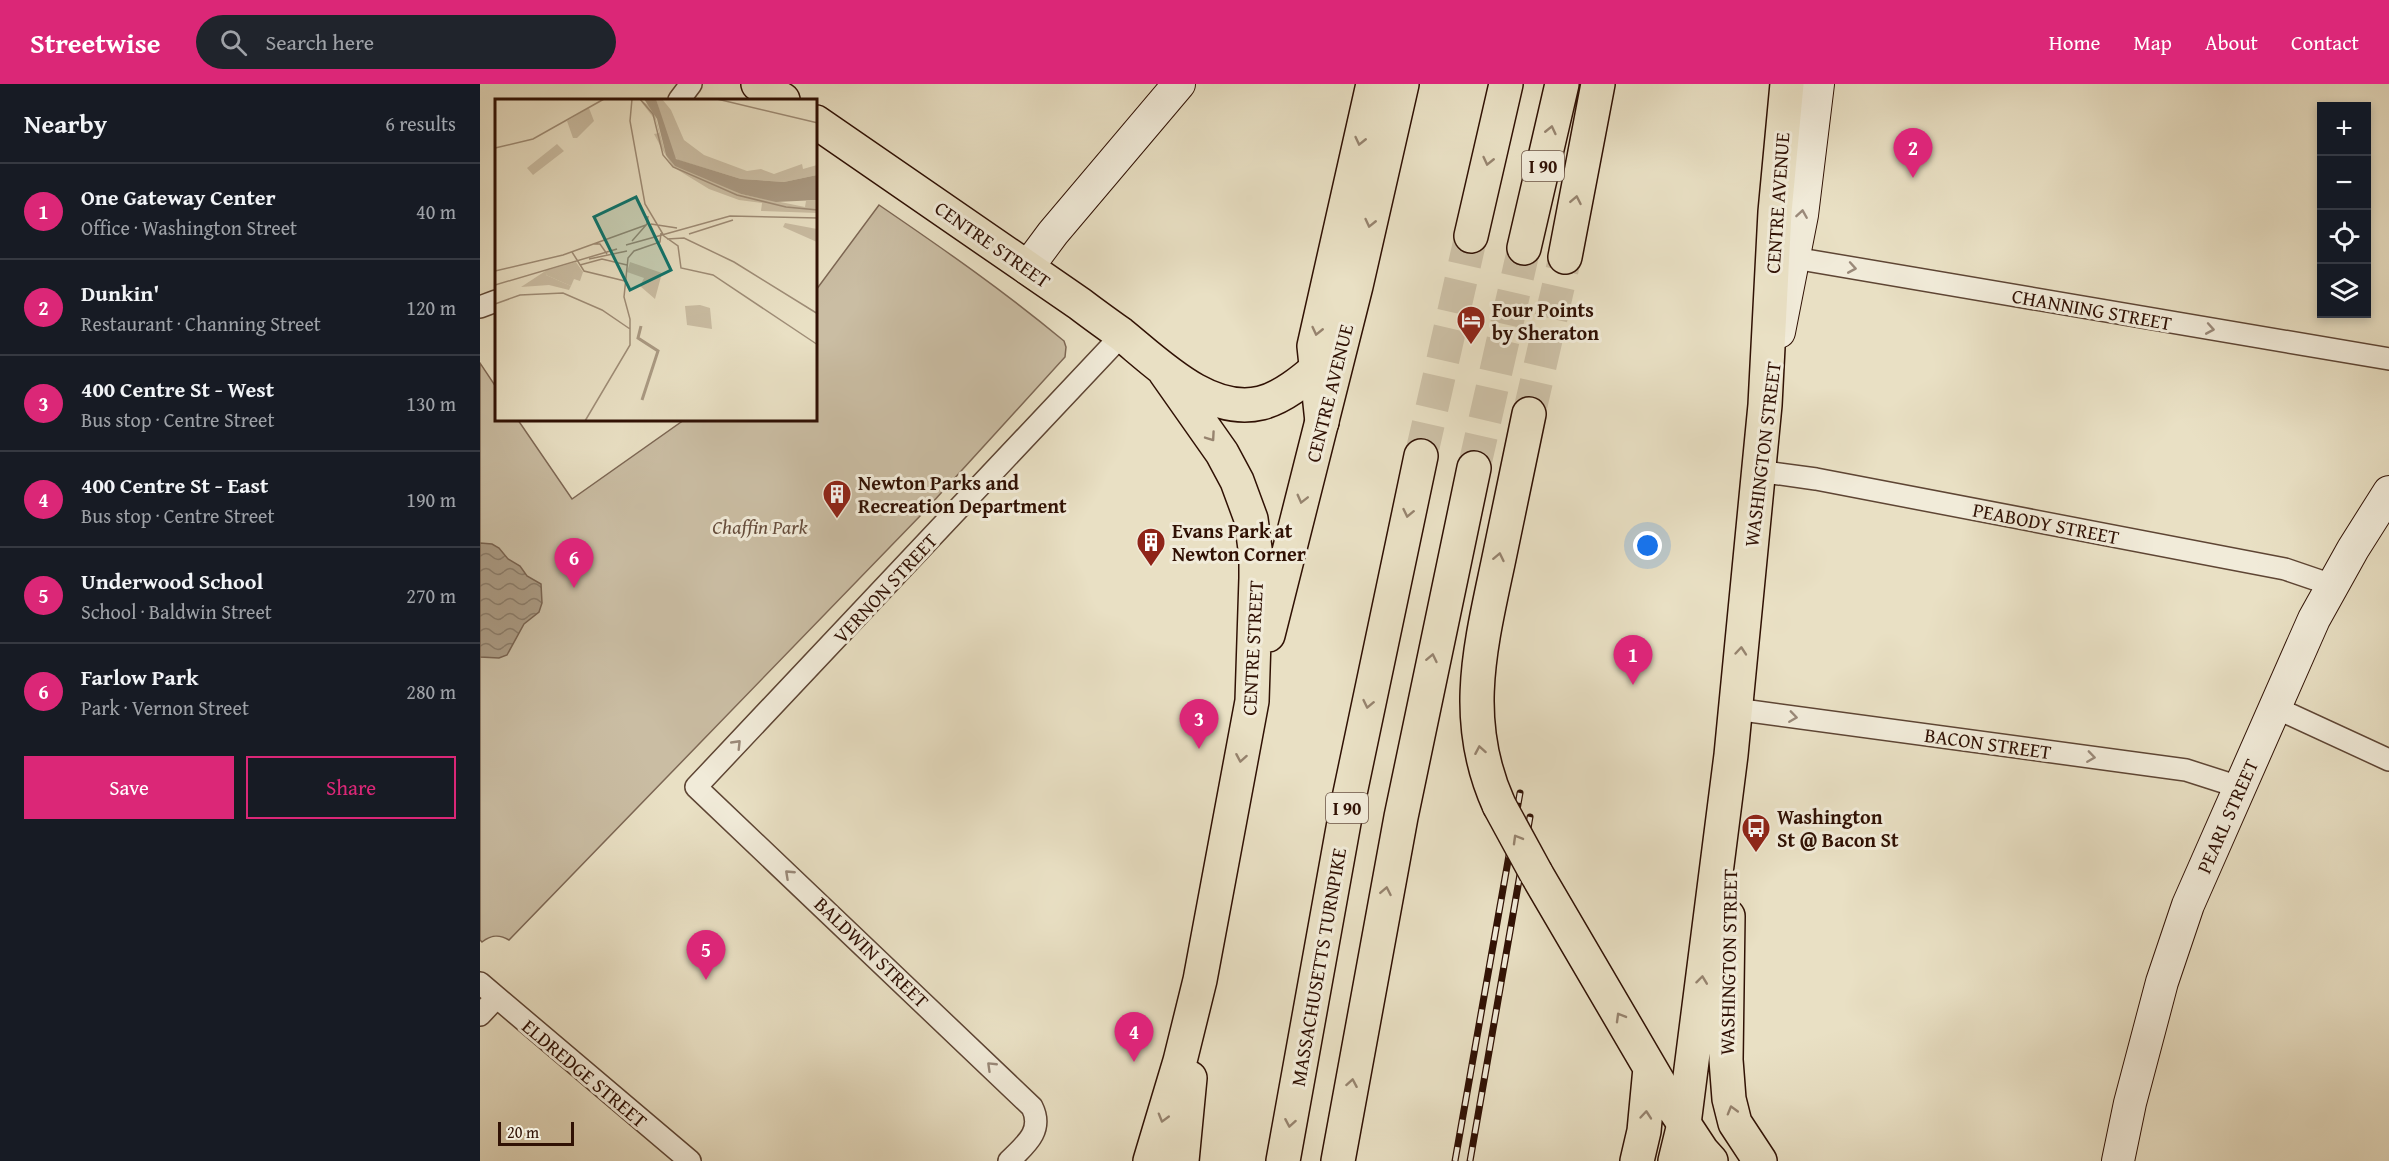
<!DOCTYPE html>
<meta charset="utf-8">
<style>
:root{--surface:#171b24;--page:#20242c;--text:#f1f3f6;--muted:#9ea1a6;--line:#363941;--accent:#db2777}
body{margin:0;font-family:"Gentium Book Plus",serif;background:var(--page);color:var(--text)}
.controls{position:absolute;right:18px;top:18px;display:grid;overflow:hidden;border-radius:0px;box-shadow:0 3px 9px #0003}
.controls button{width:54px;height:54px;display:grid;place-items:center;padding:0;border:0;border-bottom:2px solid var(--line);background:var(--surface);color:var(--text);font:30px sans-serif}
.scale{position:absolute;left:18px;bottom:15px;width:76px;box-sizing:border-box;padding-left:6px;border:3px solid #301104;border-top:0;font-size:16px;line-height:21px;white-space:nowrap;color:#301104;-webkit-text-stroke:4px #f1ebd9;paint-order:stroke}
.you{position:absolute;left:1168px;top:462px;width:21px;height:21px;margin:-15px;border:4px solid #fff;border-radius:50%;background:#1a73e8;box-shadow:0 0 0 9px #1a73e833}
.badge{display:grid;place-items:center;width:39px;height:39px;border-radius:50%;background:var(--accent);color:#fff;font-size:20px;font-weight:700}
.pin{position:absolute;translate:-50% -50px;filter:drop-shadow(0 2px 3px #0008)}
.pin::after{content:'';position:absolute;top:32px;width:21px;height:18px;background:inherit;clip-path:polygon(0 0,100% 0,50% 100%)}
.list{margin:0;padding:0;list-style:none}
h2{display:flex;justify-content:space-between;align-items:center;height:78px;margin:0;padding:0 24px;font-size:26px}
h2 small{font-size:20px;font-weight:400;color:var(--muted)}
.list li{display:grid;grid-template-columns:39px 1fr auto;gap:18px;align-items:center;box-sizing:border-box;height:96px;padding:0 24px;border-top:2px solid var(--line)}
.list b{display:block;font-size:22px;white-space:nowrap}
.list p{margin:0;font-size:20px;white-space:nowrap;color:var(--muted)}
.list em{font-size:20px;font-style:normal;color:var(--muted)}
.actions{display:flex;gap:12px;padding:18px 24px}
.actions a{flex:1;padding:14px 0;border:2px solid var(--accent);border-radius:0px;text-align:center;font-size:21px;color:var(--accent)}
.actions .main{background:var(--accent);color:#fff}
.icon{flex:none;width:33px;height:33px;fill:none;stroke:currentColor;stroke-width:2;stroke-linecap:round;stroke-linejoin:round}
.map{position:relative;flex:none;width:1909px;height:1077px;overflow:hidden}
header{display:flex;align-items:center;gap:36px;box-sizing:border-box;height:84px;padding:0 30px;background:var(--accent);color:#fff}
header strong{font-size:28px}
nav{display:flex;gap:33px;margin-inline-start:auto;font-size:21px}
.search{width:420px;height:54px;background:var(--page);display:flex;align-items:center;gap:15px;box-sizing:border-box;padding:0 21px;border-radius:33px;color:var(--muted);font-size:22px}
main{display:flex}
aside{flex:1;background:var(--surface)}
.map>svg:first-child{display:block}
.park{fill:#cabda3;stroke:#7d6754;stroke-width:1.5}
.water{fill:url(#water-waves);stroke:#796350;stroke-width:1.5}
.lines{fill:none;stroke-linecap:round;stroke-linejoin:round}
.highway-tunnel{stroke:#cdc1a7;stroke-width:33;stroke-dasharray:33 16;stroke-linecap:butt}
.street-casing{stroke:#5e4534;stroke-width:24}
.secondary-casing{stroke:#301104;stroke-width:34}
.primary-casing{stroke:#301104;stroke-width:36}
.highway-casing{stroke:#301104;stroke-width:36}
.street{stroke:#f1ebd9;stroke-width:21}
.secondary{stroke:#f1ebd9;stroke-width:32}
.primary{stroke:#e9e0c4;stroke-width:33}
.highway{stroke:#e9e0c4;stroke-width:33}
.rail-casing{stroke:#301104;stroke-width:7}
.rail{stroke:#f1ebd9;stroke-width:4.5;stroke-dasharray:14;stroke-linecap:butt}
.highway-bridge-casing{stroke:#301104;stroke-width:36;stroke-linecap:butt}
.highway-bridge{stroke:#e9e0c4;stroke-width:33}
.oneway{stroke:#96836e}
.oneway2{stroke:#9a8979}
.labels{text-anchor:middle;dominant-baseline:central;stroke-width:6;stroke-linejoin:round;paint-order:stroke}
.shield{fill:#f1ebd9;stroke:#6a5244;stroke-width:1.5}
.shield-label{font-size:18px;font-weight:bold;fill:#301104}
.street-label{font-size:20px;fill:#301104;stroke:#f1ebd9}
.poi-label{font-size:20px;font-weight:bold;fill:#301104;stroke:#f1ebd9;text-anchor:start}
.park-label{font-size:20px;font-style:italic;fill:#664d3c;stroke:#f1ebd9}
.inset-river{fill:none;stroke:#aa9a83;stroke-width:3}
.inset-road{fill:none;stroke:#9f8d77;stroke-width:1.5}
.view{fill:#0f766e;fill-opacity:0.15;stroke:#0f766e;stroke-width:3}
.inset-edge{fill:none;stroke:#301104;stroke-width:3}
</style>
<header>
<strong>Streetwise</strong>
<div class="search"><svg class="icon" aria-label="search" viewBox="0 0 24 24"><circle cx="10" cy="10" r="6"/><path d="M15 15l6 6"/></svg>Search here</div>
<nav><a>Home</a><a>Map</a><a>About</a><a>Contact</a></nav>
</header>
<main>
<aside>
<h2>Nearby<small>6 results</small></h2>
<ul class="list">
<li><span class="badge">1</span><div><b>One Gateway Center</b><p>Office · Washington Street</p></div><em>40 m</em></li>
<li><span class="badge">2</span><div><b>Dunkin'</b><p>Restaurant · Channing Street</p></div><em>120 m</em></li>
<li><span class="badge">3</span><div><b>400 Centre St - West</b><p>Bus stop · Centre Street</p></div><em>130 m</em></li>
<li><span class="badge">4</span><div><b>400 Centre St - East</b><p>Bus stop · Centre Street</p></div><em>190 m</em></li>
<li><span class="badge">5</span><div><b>Underwood School</b><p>School · Baldwin Street</p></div><em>270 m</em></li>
<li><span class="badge">6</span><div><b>Farlow Park</b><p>Park · Vernon Street</p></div><em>280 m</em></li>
</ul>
<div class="actions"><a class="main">Save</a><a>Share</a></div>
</aside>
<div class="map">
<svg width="1909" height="1077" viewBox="0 0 1909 1077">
<defs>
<pattern id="water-waves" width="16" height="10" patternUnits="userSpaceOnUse" patternTransform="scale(1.5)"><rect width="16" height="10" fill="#aa9a83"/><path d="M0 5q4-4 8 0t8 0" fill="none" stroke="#8b7c69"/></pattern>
</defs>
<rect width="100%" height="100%" fill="#e9e0c4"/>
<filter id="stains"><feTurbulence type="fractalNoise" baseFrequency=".00333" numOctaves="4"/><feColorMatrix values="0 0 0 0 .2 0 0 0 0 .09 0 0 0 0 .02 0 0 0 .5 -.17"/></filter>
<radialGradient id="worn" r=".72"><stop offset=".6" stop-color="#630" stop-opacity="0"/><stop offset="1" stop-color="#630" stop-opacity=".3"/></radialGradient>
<path class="park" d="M 399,121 C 462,164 524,207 584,257 L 586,263 L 585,273 L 441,431 L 29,856 C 19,850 11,851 2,858 L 0,856 L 0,279 L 16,303 L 16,336 L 38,336 L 92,415 L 204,336 L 336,336 L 336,206 Z"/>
<path class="water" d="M 0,459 L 12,460 L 19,464 L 28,475 L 40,482 L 47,492 L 61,500 L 62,519 L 59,528 L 44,540 L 27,571 L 19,574 L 0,573 Z"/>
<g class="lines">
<path class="highway-tunnel" d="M 1049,330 L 1085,173
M 941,372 L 991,152
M 994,384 L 1044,164"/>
<g class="street-casing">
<path id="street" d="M 199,16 L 211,0
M 1314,174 L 1909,275
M 0,223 L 16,217
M 1278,387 L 1336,395 L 1805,485 L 1852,501
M 1794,623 L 1909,676
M 1255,625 L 1706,686 L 1759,703
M 0,899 L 210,1077
M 0,931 L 16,914
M 529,1077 C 545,1061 564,1047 552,1023 L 216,703 L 642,251"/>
</g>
<g class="secondary-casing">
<path id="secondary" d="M 547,184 L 573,149 L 699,0
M 1299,248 L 1322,131 L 1338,0
M 1638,1077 L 1650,1019 L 1682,898 L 1708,821 L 1834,535 L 1873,465 L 1909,408"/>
</g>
<g class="primary-casing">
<path id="primary" d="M 278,0 L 303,16
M 336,38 L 600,220 C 613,230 627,240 641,250 C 677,279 729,332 781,319 C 809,312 834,286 857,268
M 788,551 L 876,202 L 922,0
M 1248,832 L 1246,976 L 1249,1015 L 1255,1039 L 1280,1077
M 670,1077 L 700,977 L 720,896 L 772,617 L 776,494 L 776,472 L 771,435 L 757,397 L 742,369 L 685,288
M 702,1077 L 710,994
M 1195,1077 L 1204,1040 L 1251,671 L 1285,321 L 1295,128 L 1307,0"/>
</g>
<g class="highway-casing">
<path id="highway" d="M 991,152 L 1026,0
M 1044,164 L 1082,0
M 1085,173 L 1118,0
M 842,338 L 834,262 L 893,0
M 1019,721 C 981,637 1000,564 1018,479 C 1028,429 1039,380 1049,330
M 1056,789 L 1193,1023 L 1222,1067 L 1231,1077
M 803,1077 L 865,733 L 941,372
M 858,1077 L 921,733 L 994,384
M 1157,1077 L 1164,1047 L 1170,984"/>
</g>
<use href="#street" class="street"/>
<use href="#secondary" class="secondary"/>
<use href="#primary" class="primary"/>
<use href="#highway" class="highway"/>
<g class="rail-casing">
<path id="rail" d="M 975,1077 L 1040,709
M 990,1077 L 1050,733"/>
</g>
<use href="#rail" class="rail"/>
<g class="highway-bridge-casing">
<path id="highway-bridge" d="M 1019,721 L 1056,789"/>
</g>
<use href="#highway-bridge" class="highway-bridge"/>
</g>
<defs><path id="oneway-chevron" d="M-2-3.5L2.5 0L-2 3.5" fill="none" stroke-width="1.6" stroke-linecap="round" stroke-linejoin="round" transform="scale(1.5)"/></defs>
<g class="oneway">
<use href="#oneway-chevron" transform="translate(1071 46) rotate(-77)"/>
<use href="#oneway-chevron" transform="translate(880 57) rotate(103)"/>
<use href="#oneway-chevron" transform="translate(1008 77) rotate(103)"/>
<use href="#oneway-chevron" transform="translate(1096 116) rotate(-79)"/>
<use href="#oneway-chevron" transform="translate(890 139) rotate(103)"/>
<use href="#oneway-chevron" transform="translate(837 247) rotate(103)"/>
<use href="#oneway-chevron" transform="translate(731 353) rotate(55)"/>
<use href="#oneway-chevron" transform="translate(822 415) rotate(104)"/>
<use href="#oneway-chevron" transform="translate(928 429) rotate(102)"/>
<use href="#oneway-chevron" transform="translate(1019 473) rotate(-78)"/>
<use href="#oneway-chevron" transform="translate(1261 567) rotate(-85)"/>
<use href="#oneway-chevron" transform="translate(952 574) rotate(-78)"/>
<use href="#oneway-chevron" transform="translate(888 620) rotate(102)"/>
<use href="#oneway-chevron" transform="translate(1000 666) rotate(-100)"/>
<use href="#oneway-chevron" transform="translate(761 674) rotate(100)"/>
<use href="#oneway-chevron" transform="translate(1037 755) rotate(-120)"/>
<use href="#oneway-chevron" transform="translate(906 807) rotate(-79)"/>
<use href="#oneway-chevron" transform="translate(1222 896) rotate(-83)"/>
<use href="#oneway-chevron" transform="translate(1140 933) rotate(-120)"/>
<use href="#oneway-chevron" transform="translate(872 999) rotate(-80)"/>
<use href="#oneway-chevron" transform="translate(1252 1026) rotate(-106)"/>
<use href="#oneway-chevron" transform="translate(1166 1031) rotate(-85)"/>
<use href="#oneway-chevron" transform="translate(683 1034) rotate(106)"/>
<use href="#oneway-chevron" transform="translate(810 1039) rotate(100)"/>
</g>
<g class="oneway2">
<use href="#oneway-chevron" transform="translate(1322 130) rotate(-81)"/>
<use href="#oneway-chevron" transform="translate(1372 184) rotate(10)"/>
<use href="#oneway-chevron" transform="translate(1730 245) rotate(10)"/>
<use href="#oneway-chevron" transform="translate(1313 633) rotate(8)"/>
<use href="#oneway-chevron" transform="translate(257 660) rotate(-46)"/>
<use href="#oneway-chevron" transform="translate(1611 673) rotate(8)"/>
<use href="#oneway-chevron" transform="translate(309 790) rotate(-137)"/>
<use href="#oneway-chevron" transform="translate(511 982) rotate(-136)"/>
</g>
<defs>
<g id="hotel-pin" transform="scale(1.5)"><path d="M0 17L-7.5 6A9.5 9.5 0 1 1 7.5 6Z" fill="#8f2418" stroke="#f1ebd9"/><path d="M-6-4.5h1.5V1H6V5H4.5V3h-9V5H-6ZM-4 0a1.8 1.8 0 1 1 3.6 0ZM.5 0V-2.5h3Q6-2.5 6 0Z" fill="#fff"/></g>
<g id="building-pin" transform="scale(1.5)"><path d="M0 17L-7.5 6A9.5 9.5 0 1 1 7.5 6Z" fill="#8f2418" stroke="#f1ebd9"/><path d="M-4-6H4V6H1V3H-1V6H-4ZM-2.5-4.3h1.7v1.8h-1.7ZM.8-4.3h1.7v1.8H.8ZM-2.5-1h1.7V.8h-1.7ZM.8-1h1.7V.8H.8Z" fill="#fff"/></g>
<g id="bus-pin" transform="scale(1.5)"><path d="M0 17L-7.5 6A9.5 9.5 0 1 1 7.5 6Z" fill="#8f2418" stroke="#f1ebd9"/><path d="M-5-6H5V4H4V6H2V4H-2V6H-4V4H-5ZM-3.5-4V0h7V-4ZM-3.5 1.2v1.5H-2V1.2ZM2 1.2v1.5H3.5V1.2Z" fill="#fff"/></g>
</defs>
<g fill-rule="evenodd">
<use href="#hotel-pin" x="991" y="236"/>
<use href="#building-pin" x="357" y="410"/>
<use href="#building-pin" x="671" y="458"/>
<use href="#bus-pin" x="1276" y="744"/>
</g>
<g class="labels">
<g class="shield">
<rect x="1042" y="67" width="42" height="30" rx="4.5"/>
<rect x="846" y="709" width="42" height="30" rx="4.5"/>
</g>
<g class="shield-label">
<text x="1063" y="82">I 90</text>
<text x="867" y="724">I 90</text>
</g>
<g class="street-label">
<text transform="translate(1297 119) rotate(-86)">CENTRE AVENUE</text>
<text transform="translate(513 160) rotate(35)">CENTRE STREET</text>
<text transform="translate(1612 225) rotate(10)">CHANNING STREET</text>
<text transform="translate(849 309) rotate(-76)">CENTRE AVENUE</text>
<text transform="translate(1282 370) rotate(-83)">WASHINGTON STREET</text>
<text transform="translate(1566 439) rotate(11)">PEABODY STREET</text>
<text transform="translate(405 504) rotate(-47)">VERNON STREET</text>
<text transform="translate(772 564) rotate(-87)">CENTRE STREET</text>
<text transform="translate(1508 659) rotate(8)">BACON STREET</text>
<text transform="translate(1747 732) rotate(-66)">PEARL STREET</text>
<text transform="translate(392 868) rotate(44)">BALDWIN STREET</text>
<text transform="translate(1248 878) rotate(-89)">WASHINGTON STREET</text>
<text transform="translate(838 883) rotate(-80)">MASSACHUSETTS TURNPIKE</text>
<text transform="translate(105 989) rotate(40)">ELDREDGE STREET</text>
</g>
<g class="poi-label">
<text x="1012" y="225">Four Points<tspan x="1012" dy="23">by Sheraton</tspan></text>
<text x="378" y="398">Newton Parks and<tspan x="378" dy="23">Recreation Department</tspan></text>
<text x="692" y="446">Evans Park at<tspan x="692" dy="23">Newton Corner</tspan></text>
<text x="1297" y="732">Washington<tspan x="1297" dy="23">St @ Bacon St</tspan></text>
</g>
<g class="park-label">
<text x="280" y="442">Chaffin Park</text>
</g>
</g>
<g transform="translate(15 15)">
<rect width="322" height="322" fill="#e9e0c4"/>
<path d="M 55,169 L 51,176 L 76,187 L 74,191 L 54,186 L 26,188 Z" fill="#cabda3"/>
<path d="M 144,0 L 158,9 L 171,56 L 246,95 L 310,108 L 311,102 L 322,101 L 322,114 L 266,112 L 267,104 L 244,101 L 214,90 L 178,68 L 167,50 L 159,35 L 164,34 L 161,22 ZM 161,0 L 167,0 L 176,11 L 189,41 L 209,56 L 252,72 L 266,70 L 279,75 L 307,65 L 308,70 L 322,66 L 322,76 L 289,83 L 246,80 L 183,61 L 178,57 ZM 94,9 L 99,22 L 82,39 L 78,39 L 72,22 ZM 62,45 L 69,52 L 38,76 L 32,69 ZM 290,124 L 322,130 L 322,143 L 288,128 ZM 81,163 L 88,173 L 85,182 L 79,180 L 76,187 L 51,176 L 53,171 ZM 135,163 L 167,174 L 160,200 L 145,187 L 149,179 L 132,173 ZM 205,206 L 215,209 L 217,230 L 192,226 L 190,207 Z" fill="#cabda3"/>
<path d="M 149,0 L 161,0 L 181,60 L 246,80 L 289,83 L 322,76 L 322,101 L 281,103 L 246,95 L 180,67 L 171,56 L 162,20 Z" fill="#aa9a83"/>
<path class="inset-river" d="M 146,227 L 143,239 L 163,252 L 147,301"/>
<path class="inset-road" d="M 137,0 L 135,22 L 150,105 L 169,137 L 183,147 L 186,169 L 218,176 L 323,246M 145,0 L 158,15 L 168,56 L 178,68 L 242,96 L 291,108 L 323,111M 222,0 L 323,24M 0,49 L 38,40 L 109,0M 156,125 L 182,129M 194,135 L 238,121M 172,140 L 189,139 L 239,163 L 323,215M 137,142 L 152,125 L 153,117M 99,145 L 105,145 L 112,155M 131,146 L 235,117 L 323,119M 77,153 L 89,172 L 130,182M 94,160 L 132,152M 85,166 L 107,160 L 132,166M 0,172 L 68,156 L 151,126M 0,186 L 122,150M 0,205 L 25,196 L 68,194 L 107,211 L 135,230M 90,322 L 135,246 L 135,220 L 129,198 L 133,159 L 139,152 L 165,143 L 166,134"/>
<path class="view" d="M 141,98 L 176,171 L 135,191 L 99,118 Z"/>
<rect width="322" height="322" class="inset-edge"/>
</g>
<rect width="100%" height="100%" filter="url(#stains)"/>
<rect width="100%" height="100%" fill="url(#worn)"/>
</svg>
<div class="controls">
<button>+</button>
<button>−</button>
<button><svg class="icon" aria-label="locate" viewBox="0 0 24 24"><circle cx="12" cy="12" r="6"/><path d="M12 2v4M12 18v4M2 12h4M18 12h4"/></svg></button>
<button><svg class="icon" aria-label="layers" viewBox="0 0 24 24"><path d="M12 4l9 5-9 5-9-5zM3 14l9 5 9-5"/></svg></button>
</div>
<div class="scale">20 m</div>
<div class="you"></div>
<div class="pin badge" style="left:1153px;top:601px">1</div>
<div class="pin badge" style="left:1433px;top:94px">2</div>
<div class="pin badge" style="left:719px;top:665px">3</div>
<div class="pin badge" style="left:654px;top:978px">4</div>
<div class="pin badge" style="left:226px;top:896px">5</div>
<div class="pin badge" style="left:94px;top:504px">6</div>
</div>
</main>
